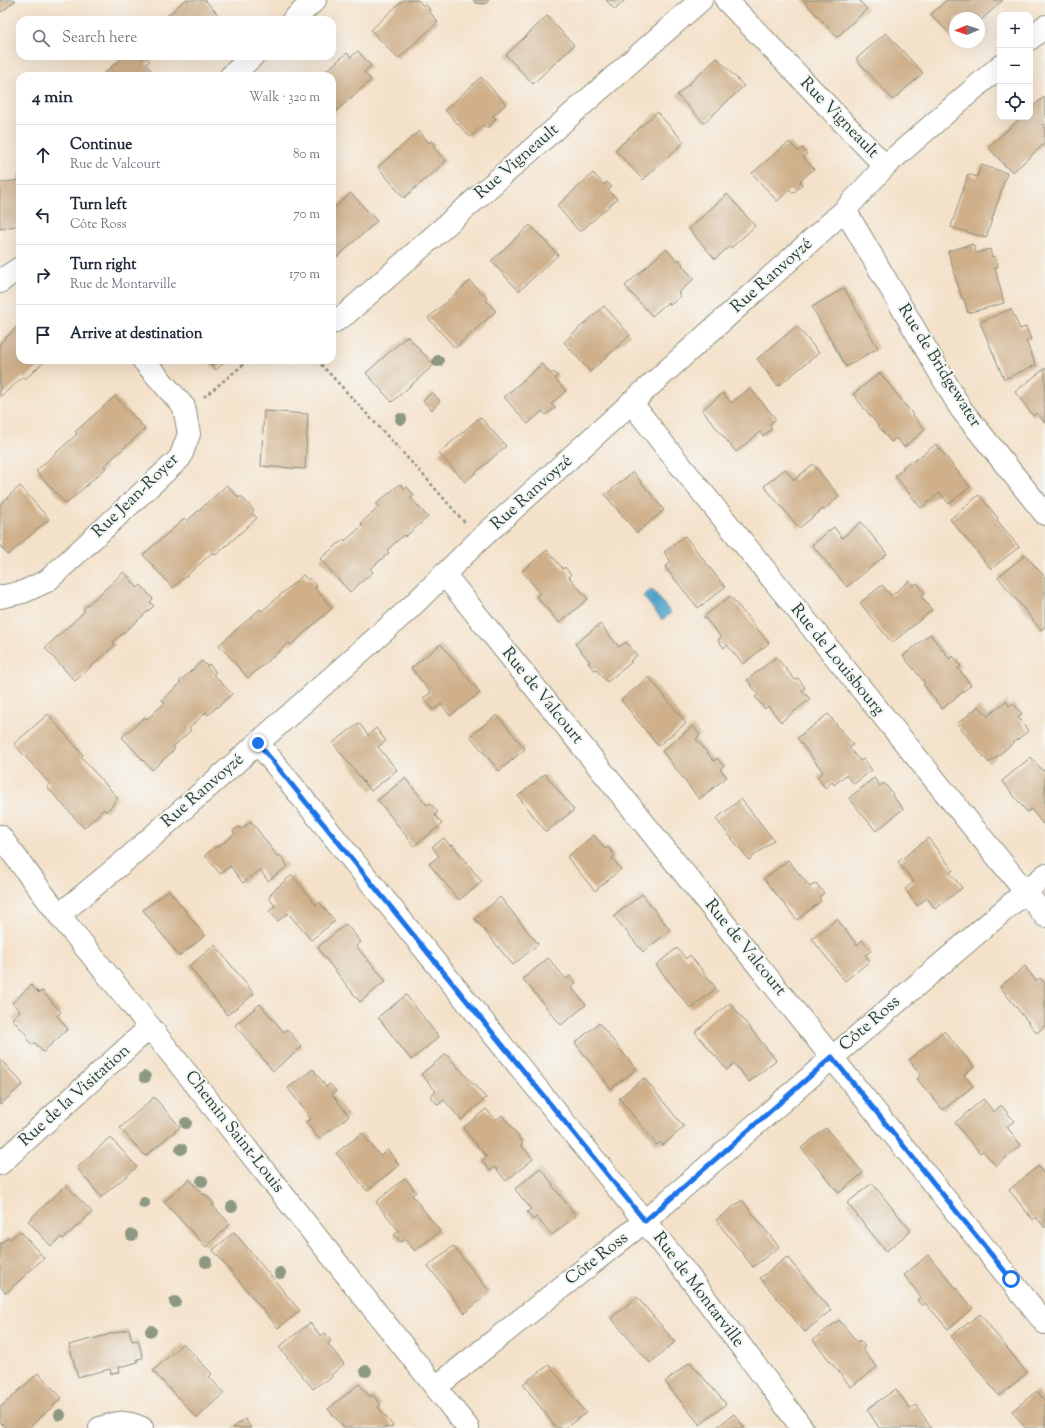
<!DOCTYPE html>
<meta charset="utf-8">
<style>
:root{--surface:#fff;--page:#f2f2f3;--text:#1f2937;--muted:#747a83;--line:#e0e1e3}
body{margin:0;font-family:"Sorts Mill Goudy",serif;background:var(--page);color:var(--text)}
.controls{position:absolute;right:12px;top:12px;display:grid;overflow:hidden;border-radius:8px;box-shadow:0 4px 16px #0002}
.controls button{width:36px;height:36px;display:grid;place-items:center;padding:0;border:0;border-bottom:1px solid var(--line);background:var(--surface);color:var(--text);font:20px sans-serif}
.compass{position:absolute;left:949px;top:12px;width:36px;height:36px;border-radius:50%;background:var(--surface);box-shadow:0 4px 16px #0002;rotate:268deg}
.stop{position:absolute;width:12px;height:12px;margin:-9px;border:3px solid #1a73e8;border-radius:50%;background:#fff}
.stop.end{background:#1a73e8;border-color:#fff;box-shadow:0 1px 4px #0008}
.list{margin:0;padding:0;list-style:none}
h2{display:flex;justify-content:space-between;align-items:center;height:52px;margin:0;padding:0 16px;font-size:17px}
h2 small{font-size:13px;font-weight:400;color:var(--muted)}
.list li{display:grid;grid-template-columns:26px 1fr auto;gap:12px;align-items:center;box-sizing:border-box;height:60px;padding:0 16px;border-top:1px solid var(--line)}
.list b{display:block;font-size:15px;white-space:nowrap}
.list p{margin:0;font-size:13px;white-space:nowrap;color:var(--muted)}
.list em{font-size:13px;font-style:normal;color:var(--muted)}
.icon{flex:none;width:22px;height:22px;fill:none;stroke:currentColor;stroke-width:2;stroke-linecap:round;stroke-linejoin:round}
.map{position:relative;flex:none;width:1045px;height:1428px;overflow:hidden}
.search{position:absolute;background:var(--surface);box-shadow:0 4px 16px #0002;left:16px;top:16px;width:320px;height:44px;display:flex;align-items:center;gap:10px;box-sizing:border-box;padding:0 14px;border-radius:12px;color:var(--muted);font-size:15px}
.panel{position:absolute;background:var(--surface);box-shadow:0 4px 16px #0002;left:16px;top:72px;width:320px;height:292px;border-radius:12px}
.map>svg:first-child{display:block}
.water{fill:#50a4cc;stroke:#387080}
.building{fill:#cfb08b}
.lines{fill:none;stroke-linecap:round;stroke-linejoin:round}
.minor-casing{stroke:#8a8f7e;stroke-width:24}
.tertiary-casing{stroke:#8a8f7e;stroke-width:24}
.path{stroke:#8a8f7e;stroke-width:2.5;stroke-dasharray:3 3;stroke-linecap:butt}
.minor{stroke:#fff;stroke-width:22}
.tertiary{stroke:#fff;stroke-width:22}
.tree{fill:#8c9882}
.route{stroke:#1a73e8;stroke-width:5}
.labels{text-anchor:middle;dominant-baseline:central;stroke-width:4;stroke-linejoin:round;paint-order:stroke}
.street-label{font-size:17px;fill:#1f3d34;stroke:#f6f6f2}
</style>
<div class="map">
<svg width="1045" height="1428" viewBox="0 0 1045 1428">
<rect width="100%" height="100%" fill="#f6f6f2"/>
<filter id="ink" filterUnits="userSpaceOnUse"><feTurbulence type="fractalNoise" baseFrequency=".025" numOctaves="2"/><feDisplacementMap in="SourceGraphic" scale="8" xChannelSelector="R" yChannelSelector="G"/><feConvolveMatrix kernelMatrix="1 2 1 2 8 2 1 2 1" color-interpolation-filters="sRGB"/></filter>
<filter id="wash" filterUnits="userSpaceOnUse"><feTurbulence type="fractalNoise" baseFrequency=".012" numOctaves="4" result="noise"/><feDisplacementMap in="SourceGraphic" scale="16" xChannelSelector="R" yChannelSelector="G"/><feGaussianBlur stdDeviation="0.9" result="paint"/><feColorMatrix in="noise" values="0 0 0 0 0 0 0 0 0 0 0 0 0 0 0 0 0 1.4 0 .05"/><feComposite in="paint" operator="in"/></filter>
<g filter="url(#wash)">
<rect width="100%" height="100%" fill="#f4e1c9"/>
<path class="water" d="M 652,589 L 671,613 L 662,620 L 643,596 Z"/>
<g id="blocks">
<path class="building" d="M 0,0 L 16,0 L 2,12 L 0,10 Z
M 185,0 L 205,0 L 223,20 L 163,20 Z
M 403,0 L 418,0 L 423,6 L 425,4 L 430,9 L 428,10 L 438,22 L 398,59 L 371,30 Z
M 473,0 L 489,0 L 485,4 L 476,3 Z
M 606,0 L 625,0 L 615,10 Z
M 803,0 L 859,0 L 867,9 L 837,37 Z
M 947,0 L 1003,0 L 979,22 L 979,18 L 955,18 L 955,40 L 931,14 Z
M 547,16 L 574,45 L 533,84 L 506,55 Z
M 886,33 L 923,73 L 893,100 L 856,59 Z
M 358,51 L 371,66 L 364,72 L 371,80 L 334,113 L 332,111 L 332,76 L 320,76 L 347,53 L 351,57 Z
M 124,56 L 140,56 L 142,59 L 146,56 L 150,61 L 146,64 L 156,76 L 101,76 Z
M 717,58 L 744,86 L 704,123 L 677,95 Z
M 481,77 L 506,104 L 493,116 L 496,119 L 487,128 L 483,125 L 470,137 L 445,110 Z
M 1044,97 L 1045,143 L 1013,172 L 1005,166 L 988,147 L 1022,117 L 1030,117 L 1030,109 Z
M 657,112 L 684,142 L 643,180 L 615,150 Z
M 419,131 L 429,143 L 431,141 L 435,146 L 433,147 L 446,161 L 404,198 L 378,167 Z
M 789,142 L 798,151 L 802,148 L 807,154 L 803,157 L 814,169 L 800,181 L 802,185 L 793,193 L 790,190 L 777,201 L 752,173 Z
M 981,165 L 1007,173 L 986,238 L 951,227 L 968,174 L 977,177 Z
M 593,173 L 604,185 L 607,182 L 612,187 L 608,190 L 617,199 L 580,232 L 557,206 Z
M 20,176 L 20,225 L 0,229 L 0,183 L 19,180 L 18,177 Z
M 351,193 L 377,221 L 337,257 L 332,252 L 332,210 Z
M 727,194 L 755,226 L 731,248 L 730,246 L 715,259 L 689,229 Z
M 530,225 L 558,255 L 519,291 L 491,261 Z
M 973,244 L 976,253 L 990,249 L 992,257 L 995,256 L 998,267 L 995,268 L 1004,303 L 968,313 L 964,299 L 962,299 L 948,251 Z
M 666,249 L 677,261 L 679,259 L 683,264 L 682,265 L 694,279 L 678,293 L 681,296 L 670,305 L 668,302 L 652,316 L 625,286 Z
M 470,281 L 482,294 L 483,293 L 487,298 L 486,300 L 496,311 L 455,348 L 428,318 Z
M 844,288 L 878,348 L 846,367 L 812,307 Z
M 604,306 L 630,335 L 590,372 L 564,342 Z
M 1011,309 L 1020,329 L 1026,327 L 1031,339 L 1026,341 L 1036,365 L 1004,379 L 980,322 Z
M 20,324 L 20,360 L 46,360 L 25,379 L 23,377 L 0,397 L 0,343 Z
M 797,326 L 819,353 L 778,386 L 757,359 Z
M 407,336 L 434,365 L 392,402 L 366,373 Z
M 208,360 L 227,360 L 216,370 Z
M 542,364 L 551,374 L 554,372 L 558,376 L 555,379 L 566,391 L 551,404 L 555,408 L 546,415 L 542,411 L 528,424 L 504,397 Z
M 1045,368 L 1045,423 L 1037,413 L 1033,416 L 1015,392 Z
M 880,373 L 925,430 L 904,447 L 896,438 L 891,442 L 853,394 Z
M 750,388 L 776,419 L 769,425 L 772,429 L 763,436 L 760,432 L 736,452 L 702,410 L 723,393 L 731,403 Z
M 432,392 L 440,401 L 432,410 L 423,401 Z
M 115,396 L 145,429 L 104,466 L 106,468 L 66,504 L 36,471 L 77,434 L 75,432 Z
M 264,411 L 308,414 L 305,469 L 261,466 Z
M 480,417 L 506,446 L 465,482 L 439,453 Z
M 936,444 L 970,487 L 949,504 L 940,493 L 921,508 L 895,476 L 903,469 L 902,468 L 911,460 L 913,462 Z
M 813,464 L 839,496 L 824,510 L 823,509 L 799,528 L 764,486 L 785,469 L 794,480 Z
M 633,472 L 664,510 L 637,533 L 605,495 Z
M 400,484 L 405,489 L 407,487 L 414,495 L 411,498 L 428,517 L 405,537 L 404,535 L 387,550 L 389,553 L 370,569 L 373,572 L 350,592 L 320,559 L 344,539 L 345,541 L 363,525 L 361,523 L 379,507 L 376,504 Z
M 227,485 L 239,498 L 241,496 L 254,511 L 252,513 L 257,518 L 216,555 L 213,552 L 173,588 L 143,555 L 185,518 L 187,521 Z
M 20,486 L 49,519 L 8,555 L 0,546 L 0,504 Z
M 979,495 L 998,518 L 997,520 L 1019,547 L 991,569 L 950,519 Z
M 861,522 L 887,554 L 847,587 L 812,545 L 834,527 L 842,538 Z
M 685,536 L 725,587 L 698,608 L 665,567 L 671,562 L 664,552 Z
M 547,550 L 563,569 L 565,567 L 571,575 L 569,577 L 588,599 L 559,623 L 536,596 L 540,593 L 522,571 Z
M 1025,555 L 1045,577 L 1045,627 L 1041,630 L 998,577 Z
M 124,572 L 138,588 L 141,585 L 153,599 L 150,602 L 154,606 L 113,642 L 115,645 L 75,681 L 45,648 L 85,611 L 83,609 Z
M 303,575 L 308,580 L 310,578 L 317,586 L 315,588 L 332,608 L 291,645 L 289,643 L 248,678 L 219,645 L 260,609 L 262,611 Z
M 909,581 L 913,586 L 917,583 L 925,593 L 921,596 L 932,610 L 892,643 L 860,603 L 882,585 L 891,596 Z
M 730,596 L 769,643 L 743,664 L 727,645 L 724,648 L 718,640 L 721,637 L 704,617 Z
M 600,624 L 619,647 L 626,642 L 637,655 L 630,661 L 632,662 L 607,682 L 596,669 L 594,670 L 588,663 L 590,662 L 575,644 Z
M 930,634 L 950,659 L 953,656 L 961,666 L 958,668 L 971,685 L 942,709 L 923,684 L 925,683 L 903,656 Z
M 441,644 L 480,693 L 450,716 L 441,704 L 433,710 L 423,698 L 431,693 L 411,668 Z
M 776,657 L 795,680 L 798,678 L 805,687 L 802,690 L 810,699 L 781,722 L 768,706 L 765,709 L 755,697 L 758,694 L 747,680 Z
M 202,661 L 207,666 L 209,664 L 216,672 L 213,674 L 232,694 L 208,715 L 206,712 L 189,728 L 191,730 L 173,747 L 175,749 L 152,770 L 122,737 L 145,717 L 147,719 L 165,703 L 162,700 L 181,683 L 179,682 Z
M 649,677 L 686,723 L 658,746 L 621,700 Z
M 1006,701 L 1009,706 L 1013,703 L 1022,714 L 1018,717 L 1028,731 L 989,763 L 957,724 L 979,706 L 988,716 Z
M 48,714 L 83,755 L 81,757 L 118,798 L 113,803 L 114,804 L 106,812 L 104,809 L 84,828 L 47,787 L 50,784 L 14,744 Z
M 828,714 L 853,745 L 849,748 L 860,761 L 863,759 L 872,770 L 854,784 L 846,775 L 834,785 L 832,782 L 825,788 L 817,777 L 823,772 L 797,738 Z
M 497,715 L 525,749 L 499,771 L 470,736 Z
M 359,723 L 368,735 L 376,728 L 386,741 L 378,747 L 397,770 L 371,791 L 333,743 Z
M 693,726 L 700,735 L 696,739 L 714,761 L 717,758 L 724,766 L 720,769 L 727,777 L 699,799 L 662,751 Z
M 1031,757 L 1043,771 L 1045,769 L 1045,822 L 1043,824 L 1031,809 L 1027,812 L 1002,781 Z
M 545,774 L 574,810 L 546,832 L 518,796 Z
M 405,778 L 427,805 L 430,803 L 438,812 L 435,815 L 442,824 L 414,846 L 378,800 Z
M 874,778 L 880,786 L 884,783 L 893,794 L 892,795 L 903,809 L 876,831 L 849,798 Z
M 741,799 L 774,840 L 749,860 L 716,819 Z
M 251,821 L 278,857 L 280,855 L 288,866 L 268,881 L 260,870 L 243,883 L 230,866 L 220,874 L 205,855 L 217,846 L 218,847 L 235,834 L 233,831 L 239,827 L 241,829 Z
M 594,835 L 605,849 L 608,847 L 615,856 L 612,858 L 621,869 L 595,891 L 567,857 Z
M 444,838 L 450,846 L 452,844 L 482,882 L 459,900 L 429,864 L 439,856 L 432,847 Z
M 928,838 L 953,870 L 950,873 L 962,888 L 935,909 L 927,898 L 917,906 L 905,889 L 914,882 L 898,862 Z
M 788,860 L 810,887 L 816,883 L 824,893 L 819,897 L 821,901 L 797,920 L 764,879 Z
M 292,875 L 316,905 L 319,902 L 335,921 L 311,940 L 288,913 L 278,921 L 269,911 L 275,906 L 269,898 L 272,892 Z
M 169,890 L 205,936 L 179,956 L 143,910 Z
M 642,894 L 670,930 L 643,952 L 614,916 Z
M 500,897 L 538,944 L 513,965 L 475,919 Z
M 837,919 L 857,945 L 862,940 L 871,951 L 865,955 L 870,961 L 845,981 L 812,939 Z
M 346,924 L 361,942 L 356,946 L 386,981 L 360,1002 L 322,954 L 318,947 Z
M 215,945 L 254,994 L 227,1015 L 189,966 Z
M 677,948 L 686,959 L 690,955 L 716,988 L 691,1009 L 656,965 Z
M 548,958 L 566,979 L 570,976 L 576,983 L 571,987 L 586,1005 L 561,1025 L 523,979 Z
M 1025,966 L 1036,981 L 1040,978 L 1045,984 L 1045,1026 L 1037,1033 L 1000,987 Z
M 31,985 L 39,993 L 42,991 L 61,1012 L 57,1016 L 68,1029 L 43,1052 L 35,1043 L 32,1045 L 26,1038 L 28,1036 L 12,1019 L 20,1011 L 12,1003 Z
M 406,995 L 439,1037 L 411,1060 L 378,1017 Z
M 730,1003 L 776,1060 L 749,1082 L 734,1063 L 727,1070 L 695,1032 Z
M 260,1004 L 284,1032 L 287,1029 L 302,1047 L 273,1071 L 235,1025 Z
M 599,1023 L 636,1069 L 611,1089 L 575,1043 Z
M 944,1031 L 974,1067 L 964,1075 L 973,1086 L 943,1110 L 917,1079 L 921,1075 L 909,1060 Z
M 446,1054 L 486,1098 L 461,1120 L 444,1100 L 438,1105 L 430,1096 L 436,1091 L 421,1074 Z
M 0,1059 L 23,1084 L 0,1105 Z
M 313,1069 L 326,1087 L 330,1084 L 336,1091 L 332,1094 L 349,1116 L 319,1139 L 306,1122 L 311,1119 L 288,1088 Z
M 644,1078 L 684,1127 L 663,1145 L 660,1142 L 657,1145 L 619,1098 Z
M 154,1097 L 180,1127 L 145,1156 L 120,1128 Z
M 983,1099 L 994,1112 L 1001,1105 L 1014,1121 L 1007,1127 L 1021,1145 L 996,1166 L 983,1151 L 980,1153 L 955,1123 Z
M 486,1109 L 496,1120 L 502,1115 L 523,1143 L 521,1145 L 533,1159 L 506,1181 L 495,1167 L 490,1171 L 482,1161 L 487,1157 L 463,1128 Z
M 826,1128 L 863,1173 L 839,1193 L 801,1148 Z
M 362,1133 L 380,1156 L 388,1150 L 399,1165 L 367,1191 L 336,1153 Z
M 110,1137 L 137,1167 L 101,1197 L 77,1168 Z
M 1038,1166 L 1045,1175 L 1045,1228 L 1036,1217 L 1033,1220 L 1009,1190 Z
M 540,1168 L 553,1184 L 552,1185 L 576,1216 L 552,1235 L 536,1217 L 533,1220 L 527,1212 L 531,1209 L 515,1189 Z
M 405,1178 L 416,1192 L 412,1195 L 440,1231 L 415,1251 L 405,1239 L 401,1242 L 394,1235 L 399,1231 L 376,1202 Z
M 189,1179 L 203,1195 L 205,1194 L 214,1204 L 212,1205 L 230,1224 L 206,1247 L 164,1202 Z
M 872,1183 L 911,1231 L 886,1251 L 847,1203 Z
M 66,1185 L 92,1212 L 63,1239 L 61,1237 L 51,1246 L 28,1221 Z
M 742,1200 L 779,1247 L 753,1267 L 716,1220 Z
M 20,1231 L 44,1258 L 6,1293 L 0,1286 L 0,1244 L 8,1237 L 10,1239 Z
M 234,1232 L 300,1311 L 278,1328 L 213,1250 Z
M 453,1246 L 490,1292 L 465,1313 L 428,1266 Z
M 928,1255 L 973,1308 L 948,1329 L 925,1303 L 922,1306 L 917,1300 L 921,1297 L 904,1275 Z
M 787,1257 L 831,1310 L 805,1332 L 760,1278 Z
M 637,1297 L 675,1342 L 650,1363 L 611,1318 Z
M 980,1314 L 1027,1373 L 999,1396 L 951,1336 Z
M 839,1320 L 857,1342 L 860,1340 L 865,1347 L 862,1349 L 877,1367 L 851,1387 L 813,1340 Z
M 310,1323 L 321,1336 L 325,1333 L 331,1341 L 328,1344 L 344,1364 L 331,1375 L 332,1377 L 326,1382 L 325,1380 L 313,1389 L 279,1347 Z
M 129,1329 L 132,1341 L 138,1340 L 143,1358 L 137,1359 L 138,1362 L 119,1367 L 120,1372 L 111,1374 L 110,1369 L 78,1377 L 69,1345 Z
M 183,1343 L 212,1374 L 209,1377 L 224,1393 L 197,1418 L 153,1371 Z
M 690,1362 L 726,1404 L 700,1425 L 665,1382 Z
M 549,1365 L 586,1413 L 565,1428 L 556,1428 L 523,1384 Z
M 38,1373 L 62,1398 L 29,1428 L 6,1428 L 0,1422 L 0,1408 Z
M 359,1384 L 370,1397 L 373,1395 L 381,1405 L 378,1407 L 393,1426 L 390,1428 L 344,1428 L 328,1409 Z
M 896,1389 L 910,1409 L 916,1405 L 931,1428 L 879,1428 L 867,1409 Z
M 1037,1391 L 1045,1401 L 1045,1428 L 1025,1428 L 1012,1411 Z
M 734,1414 L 745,1428 L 716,1428 Z
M 245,1419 L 251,1428 L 232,1428 Z"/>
</g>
</g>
<g filter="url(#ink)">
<use href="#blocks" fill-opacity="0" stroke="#8a8f7e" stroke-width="1"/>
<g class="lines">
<g class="minor-casing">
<path id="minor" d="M 726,0 L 885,166
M 293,20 L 315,0
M 1030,39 L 1045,26
M 231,76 L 253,56
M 845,210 L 961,409 L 1045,514
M 0,282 L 6,277 L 20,268
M 332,323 L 346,314 L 513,166 L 701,0
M 631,402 L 668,450 L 1045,916
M 444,574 L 1045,1323
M 0,597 L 23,592 L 47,581 L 180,458 L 189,434 L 184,407 L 143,360
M 258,743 L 687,1274 L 802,1428
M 59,915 L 127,859 L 410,608 L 479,540 L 845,210 L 885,166 L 1000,66
M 0,1164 L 150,1027
M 436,1387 L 645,1221 L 833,1057 L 1045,875
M 100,1428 C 118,1422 124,1420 142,1428"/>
</g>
<g class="tertiary-casing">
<path id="tertiary" d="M 0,836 L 59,915 L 150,1027 L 468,1428"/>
</g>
<path class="path" d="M 317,360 L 426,478 L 465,523
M 204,397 L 249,360"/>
<use href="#minor" class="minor"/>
<use href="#tertiary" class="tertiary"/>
</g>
<g class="tree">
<circle cx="438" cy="361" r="6"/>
<circle cx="401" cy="419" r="6"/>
<circle cx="145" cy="1077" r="6"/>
<circle cx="186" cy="1123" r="6"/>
<circle cx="181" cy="1149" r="6"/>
<circle cx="202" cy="1181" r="6"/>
<circle cx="144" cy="1203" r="6"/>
<circle cx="232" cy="1207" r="6"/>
<circle cx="132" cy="1235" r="6"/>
<circle cx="206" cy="1262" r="6"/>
<circle cx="280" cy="1273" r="6"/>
<circle cx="175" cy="1302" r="6"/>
<circle cx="151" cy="1331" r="6"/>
<circle cx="366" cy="1371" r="6"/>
<circle cx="60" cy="1415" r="6"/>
</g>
</g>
<g class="lines" filter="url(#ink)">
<path class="route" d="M 258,743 L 645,1221 L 832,1057 L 1011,1279"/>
</g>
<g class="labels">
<g class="street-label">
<text transform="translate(839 118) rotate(46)">Rue Vigneault</text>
<text transform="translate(517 162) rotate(-41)">Rue Vigneault</text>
<text transform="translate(772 276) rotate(-42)">Rue Ranvoyzé</text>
<text transform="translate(939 366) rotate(58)">Rue de Bridgewater</text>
<text transform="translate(532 493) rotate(-42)">Rue Ranvoyzé</text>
<text transform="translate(136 496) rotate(-44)">Rue Jean-Royer</text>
<text transform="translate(837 660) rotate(51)">Rue de Louisbourg</text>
<text transform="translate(542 696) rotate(51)">Rue de Valcourt</text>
<text transform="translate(203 791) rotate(-41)">Rue Ranvoyzé</text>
<text transform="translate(745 948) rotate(51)">Rue de Valcourt</text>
<text transform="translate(870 1024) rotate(-41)">Côte Ross</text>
<text transform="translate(75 1096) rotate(-42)">Rue de la Visitation</text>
<text transform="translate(234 1132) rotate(52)">Chemin Saint-Louis</text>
<text transform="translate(597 1259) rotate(-38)">Côte Ross</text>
<text transform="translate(698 1290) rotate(53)">Rue de Montarville</text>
</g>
</g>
</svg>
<div class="controls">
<button>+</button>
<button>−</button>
<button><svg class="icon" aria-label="locate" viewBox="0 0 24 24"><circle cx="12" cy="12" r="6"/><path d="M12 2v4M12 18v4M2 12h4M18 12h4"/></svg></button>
</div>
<svg class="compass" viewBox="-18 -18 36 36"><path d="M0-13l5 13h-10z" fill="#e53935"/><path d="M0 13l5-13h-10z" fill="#747a83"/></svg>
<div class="stop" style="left:1011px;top:1279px"></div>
<div class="stop end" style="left:258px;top:743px"></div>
<div class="search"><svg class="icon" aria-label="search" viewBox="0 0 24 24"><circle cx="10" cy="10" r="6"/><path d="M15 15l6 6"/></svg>Search here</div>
<section class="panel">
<h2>4 min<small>Walk · 320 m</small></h2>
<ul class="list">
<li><svg class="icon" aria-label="ahead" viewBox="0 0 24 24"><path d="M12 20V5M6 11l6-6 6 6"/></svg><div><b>Continue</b><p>Rue de Valcourt</p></div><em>80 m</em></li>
<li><svg class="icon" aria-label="left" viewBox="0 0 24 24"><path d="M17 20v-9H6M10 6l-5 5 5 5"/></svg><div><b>Turn left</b><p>Côte Ross</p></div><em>70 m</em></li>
<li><svg class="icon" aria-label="right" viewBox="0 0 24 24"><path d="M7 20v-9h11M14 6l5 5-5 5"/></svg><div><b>Turn right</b><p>Rue de Montarville</p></div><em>170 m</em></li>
<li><svg class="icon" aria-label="arrive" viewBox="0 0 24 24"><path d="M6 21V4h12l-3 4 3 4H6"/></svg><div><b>Arrive at destination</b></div></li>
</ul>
</section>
</div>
